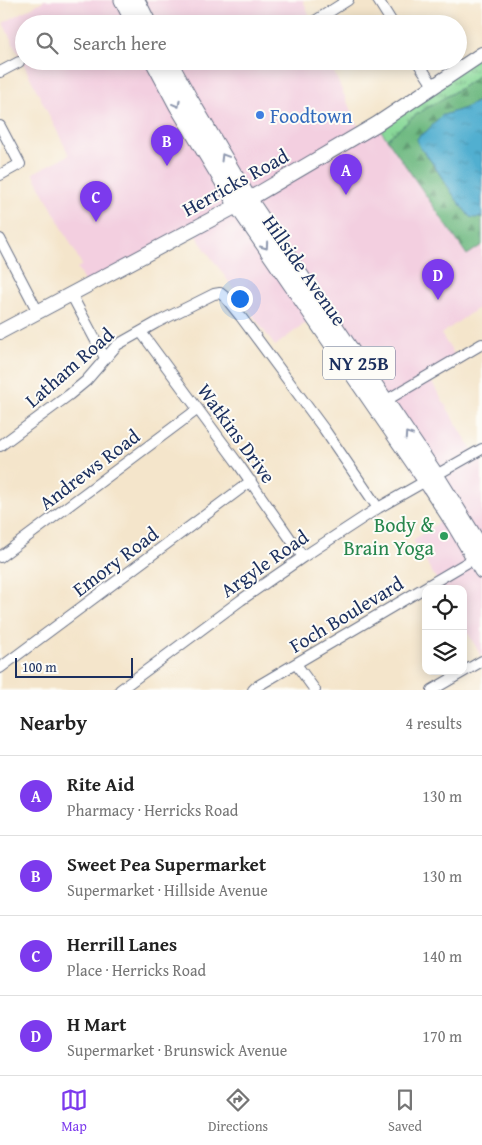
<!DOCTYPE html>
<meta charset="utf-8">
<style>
:root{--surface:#fff;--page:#f6f6f6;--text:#222;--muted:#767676;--line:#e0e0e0;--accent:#7c3aed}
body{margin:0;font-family:"Gentium Book Plus",serif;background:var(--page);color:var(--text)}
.controls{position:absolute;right:15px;bottom:15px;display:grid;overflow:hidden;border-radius:10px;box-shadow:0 2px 12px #0003}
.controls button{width:45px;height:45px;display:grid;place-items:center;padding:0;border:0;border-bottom:1px solid var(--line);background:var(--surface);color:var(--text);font:25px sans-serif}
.scale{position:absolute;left:15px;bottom:12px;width:118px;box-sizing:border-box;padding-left:5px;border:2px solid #1b2f5e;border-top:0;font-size:14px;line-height:18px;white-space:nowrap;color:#1b2f5e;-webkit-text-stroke:4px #fdfcf7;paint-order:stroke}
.you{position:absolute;left:239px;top:298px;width:18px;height:18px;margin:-12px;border:4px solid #fff;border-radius:50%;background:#1a73e8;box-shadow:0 0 0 8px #1a73e833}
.badge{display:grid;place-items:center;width:32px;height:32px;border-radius:50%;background:var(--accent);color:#fff;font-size:16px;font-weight:700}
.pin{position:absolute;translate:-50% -41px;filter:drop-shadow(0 1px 2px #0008)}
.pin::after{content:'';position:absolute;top:26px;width:18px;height:15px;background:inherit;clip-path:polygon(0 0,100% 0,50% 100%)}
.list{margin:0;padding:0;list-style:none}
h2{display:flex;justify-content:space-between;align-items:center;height:65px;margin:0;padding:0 20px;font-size:21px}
h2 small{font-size:16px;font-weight:400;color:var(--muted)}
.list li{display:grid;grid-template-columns:32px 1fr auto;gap:15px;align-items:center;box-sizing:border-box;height:80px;padding:0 20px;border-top:1px solid var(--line)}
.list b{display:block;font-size:19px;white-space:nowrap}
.list p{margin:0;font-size:16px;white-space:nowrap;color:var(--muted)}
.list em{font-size:16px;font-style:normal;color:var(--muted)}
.icon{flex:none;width:28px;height:28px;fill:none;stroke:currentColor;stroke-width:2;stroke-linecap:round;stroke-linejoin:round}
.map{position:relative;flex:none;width:482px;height:690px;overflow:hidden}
.search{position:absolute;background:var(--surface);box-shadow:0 2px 12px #0003;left:15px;right:15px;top:15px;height:55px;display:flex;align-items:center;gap:12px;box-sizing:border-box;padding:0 18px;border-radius:28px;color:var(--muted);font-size:19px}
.sheet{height:385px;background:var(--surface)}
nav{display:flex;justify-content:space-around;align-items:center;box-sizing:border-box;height:70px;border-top:1px solid var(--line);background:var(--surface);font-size:14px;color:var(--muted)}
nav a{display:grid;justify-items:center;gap:2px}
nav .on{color:var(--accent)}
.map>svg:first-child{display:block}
.built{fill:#f3cfe0}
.grass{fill:url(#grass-tufts);stroke:#52847c}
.forest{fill:url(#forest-firs);stroke:#447470}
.water{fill:url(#water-ripples);stroke:#366f97}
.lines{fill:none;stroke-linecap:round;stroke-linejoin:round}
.minor-casing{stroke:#676f84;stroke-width:12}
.secondary-casing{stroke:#676f84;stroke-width:16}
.primary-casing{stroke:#676f84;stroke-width:17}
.minor{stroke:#fff;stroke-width:10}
.secondary{stroke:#fff;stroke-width:14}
.primary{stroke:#fff;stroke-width:15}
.oneway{stroke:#8d97ae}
.shop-dot{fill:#3f7fe0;stroke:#fdfcf7;stroke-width:2}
.leisure-dot{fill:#2e9e5b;stroke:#fdfcf7;stroke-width:2}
.labels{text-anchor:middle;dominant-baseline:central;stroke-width:4;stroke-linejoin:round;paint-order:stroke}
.shield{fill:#fdfcf7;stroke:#5f6c8c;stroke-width:1}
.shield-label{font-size:19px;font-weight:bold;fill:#1b2f5e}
.shop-label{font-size:20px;fill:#366cbe;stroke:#fdfcf7;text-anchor:start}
.street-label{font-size:20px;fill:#1b2f5e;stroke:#fdfcf7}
.leisure-label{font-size:20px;fill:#27864d;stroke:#fdfcf7;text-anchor:end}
</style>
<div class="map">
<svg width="482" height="690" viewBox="0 0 482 690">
<defs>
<pattern id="grass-tufts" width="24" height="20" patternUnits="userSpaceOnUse" patternTransform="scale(1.25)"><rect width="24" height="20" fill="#89d999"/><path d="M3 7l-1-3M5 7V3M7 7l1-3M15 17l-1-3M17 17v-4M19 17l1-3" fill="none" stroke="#6fb080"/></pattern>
<pattern id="forest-firs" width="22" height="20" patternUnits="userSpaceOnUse" patternTransform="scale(1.25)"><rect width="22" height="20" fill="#6eb981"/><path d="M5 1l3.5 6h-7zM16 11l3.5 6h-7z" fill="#5a976d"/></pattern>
<pattern id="water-ripples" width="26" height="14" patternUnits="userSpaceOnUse" patternTransform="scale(1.25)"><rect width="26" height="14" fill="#51afd0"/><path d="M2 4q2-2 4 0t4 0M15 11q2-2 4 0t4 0" fill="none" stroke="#428fac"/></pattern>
</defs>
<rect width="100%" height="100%" fill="#fdfcf7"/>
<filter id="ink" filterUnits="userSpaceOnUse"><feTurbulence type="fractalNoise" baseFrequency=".02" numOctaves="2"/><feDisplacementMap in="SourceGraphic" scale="10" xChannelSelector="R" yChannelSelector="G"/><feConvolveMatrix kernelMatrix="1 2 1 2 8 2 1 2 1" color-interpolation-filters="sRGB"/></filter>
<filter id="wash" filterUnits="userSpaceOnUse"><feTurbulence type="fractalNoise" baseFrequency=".0096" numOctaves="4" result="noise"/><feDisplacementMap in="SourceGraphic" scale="20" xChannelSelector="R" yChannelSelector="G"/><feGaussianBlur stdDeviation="1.12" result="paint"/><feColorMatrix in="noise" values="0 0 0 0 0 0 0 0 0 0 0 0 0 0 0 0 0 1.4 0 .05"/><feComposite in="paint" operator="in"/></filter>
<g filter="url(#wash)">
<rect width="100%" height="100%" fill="#f4e5cb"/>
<path class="built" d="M 45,0 L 303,0 L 313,24 L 24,24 L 24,61 L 329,61 L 361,133 L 377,125 L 467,255 L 482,245 L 482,305 L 441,334 L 457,359 L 428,376 L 474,453 L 482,449 L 482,657 L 463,625 L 463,589 L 442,589 L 413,540 L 445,518 L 313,317 L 275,346 L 200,242 L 194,228 L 86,286 L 77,268 L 82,265 L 33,173 L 69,155 L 3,23 Z"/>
<path class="grass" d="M 482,54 L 482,73 L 464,86 L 417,114 L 387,139 L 377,125 Z"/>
<path class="forest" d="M 482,73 L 482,99 L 465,108 L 441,116 L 426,132 L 419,136 L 424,154 L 431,161 L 456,199 L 470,217 L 482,217 L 482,245 L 467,255 L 387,139 L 417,114 L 464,86 Z"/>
<path class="water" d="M 482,99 L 482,217 L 475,218 L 470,217 L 467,213 L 456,199 L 431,161 L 419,146 L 417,139 L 419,136 L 426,132 L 441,116 L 465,108 Z"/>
</g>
<g filter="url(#ink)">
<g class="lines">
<g class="minor-casing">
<path id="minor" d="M 378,0 L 393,24
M 315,21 L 348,0
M 417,61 L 434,87
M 0,72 L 19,62
M 0,126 L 20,164 L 0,175
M 0,239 L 38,312
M 71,294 L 105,358
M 141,332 L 239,465 L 303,557
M 380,404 L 482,344
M 0,446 L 69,395 L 86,381 L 117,345 L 156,323 L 214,294 L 220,293 L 225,297 L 241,317 L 324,429 L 378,508
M 0,557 L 198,409
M 296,664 L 315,690
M 0,668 L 251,481
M 120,690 L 241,600 L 303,557 L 378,508 L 482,449
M 253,690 L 256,687 L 480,555
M 432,690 L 482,661"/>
</g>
<g class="secondary-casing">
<path id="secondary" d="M 0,332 L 244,202 L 377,124 L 482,54"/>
</g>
<g class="primary-casing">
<path id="primary" d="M 122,0 L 134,24
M 137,0 L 149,24
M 153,61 L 177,106 L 237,206 L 272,257 L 430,487 L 454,524 L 482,571
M 169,61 L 190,99 L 249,199 L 436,475 L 482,549"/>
</g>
<use href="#minor" class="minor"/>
<use href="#secondary" class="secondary"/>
<use href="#primary" class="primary"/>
</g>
<defs><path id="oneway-chevron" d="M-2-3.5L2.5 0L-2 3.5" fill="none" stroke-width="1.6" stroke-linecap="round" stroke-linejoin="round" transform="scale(1.25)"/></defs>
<g class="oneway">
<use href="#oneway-chevron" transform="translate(177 104) rotate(61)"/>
<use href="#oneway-chevron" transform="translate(224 157) rotate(-121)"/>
<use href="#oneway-chevron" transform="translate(265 246) rotate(55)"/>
<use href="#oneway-chevron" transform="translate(408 435) rotate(-124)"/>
</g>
</g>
<circle class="shop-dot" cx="260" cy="115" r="5"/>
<circle class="leisure-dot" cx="444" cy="536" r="5"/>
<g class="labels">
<rect class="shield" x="323" y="346.5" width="72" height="33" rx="4"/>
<g class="shield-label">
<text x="359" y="363">NY 25B</text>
</g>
<g class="shop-label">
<text x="270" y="115">Foodtown</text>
</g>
<g class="street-label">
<text transform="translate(235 182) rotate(-29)">Herricks Road</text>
<text transform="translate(305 270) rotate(55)">Hillside Avenue</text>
<text transform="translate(69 367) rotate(-41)">Latham Road</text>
<text transform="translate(237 433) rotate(54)">Watkins Drive</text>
<text transform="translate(89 469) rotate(-37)">Andrews Road</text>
<text transform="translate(115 561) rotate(-37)">Emory Road</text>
<text transform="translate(264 563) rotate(-35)">Argyle Road</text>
<text transform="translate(346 614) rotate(-31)">Foch Boulevard</text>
</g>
<g class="leisure-label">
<text x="434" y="524">Body &amp;<tspan x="434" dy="23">Brain Yoga</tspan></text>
</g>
</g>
</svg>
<div class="controls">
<button><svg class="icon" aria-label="locate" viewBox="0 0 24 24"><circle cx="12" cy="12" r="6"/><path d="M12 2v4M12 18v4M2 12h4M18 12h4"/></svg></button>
<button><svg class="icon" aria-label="layers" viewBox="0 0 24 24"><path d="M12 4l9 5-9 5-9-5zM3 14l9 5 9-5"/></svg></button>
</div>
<div class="scale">100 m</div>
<div class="you"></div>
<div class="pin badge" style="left:346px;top:195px">A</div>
<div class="pin badge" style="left:167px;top:166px">B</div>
<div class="pin badge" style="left:96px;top:222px">C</div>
<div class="pin badge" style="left:438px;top:300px">D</div>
<div class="search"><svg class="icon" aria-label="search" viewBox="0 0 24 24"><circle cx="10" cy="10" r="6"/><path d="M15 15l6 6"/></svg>Search here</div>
</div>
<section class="sheet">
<h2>Nearby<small>4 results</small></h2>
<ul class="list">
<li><span class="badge">A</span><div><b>Rite Aid</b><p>Pharmacy · Herricks Road</p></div><em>130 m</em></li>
<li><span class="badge">B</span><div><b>Sweet Pea Supermarket</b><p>Supermarket · Hillside Avenue</p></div><em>130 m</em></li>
<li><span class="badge">C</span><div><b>Herrill Lanes</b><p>Place · Herricks Road</p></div><em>140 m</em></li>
<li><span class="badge">D</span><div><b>H Mart</b><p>Supermarket · Brunswick Avenue</p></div><em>170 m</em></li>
</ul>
</section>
<nav>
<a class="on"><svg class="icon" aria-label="map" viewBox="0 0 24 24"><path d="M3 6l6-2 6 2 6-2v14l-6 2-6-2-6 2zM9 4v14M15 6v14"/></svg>Map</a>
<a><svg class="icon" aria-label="directions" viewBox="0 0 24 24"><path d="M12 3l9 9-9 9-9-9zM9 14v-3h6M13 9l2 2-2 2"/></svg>Directions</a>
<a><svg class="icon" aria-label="saved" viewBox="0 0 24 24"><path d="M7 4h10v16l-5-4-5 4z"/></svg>Saved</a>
</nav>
